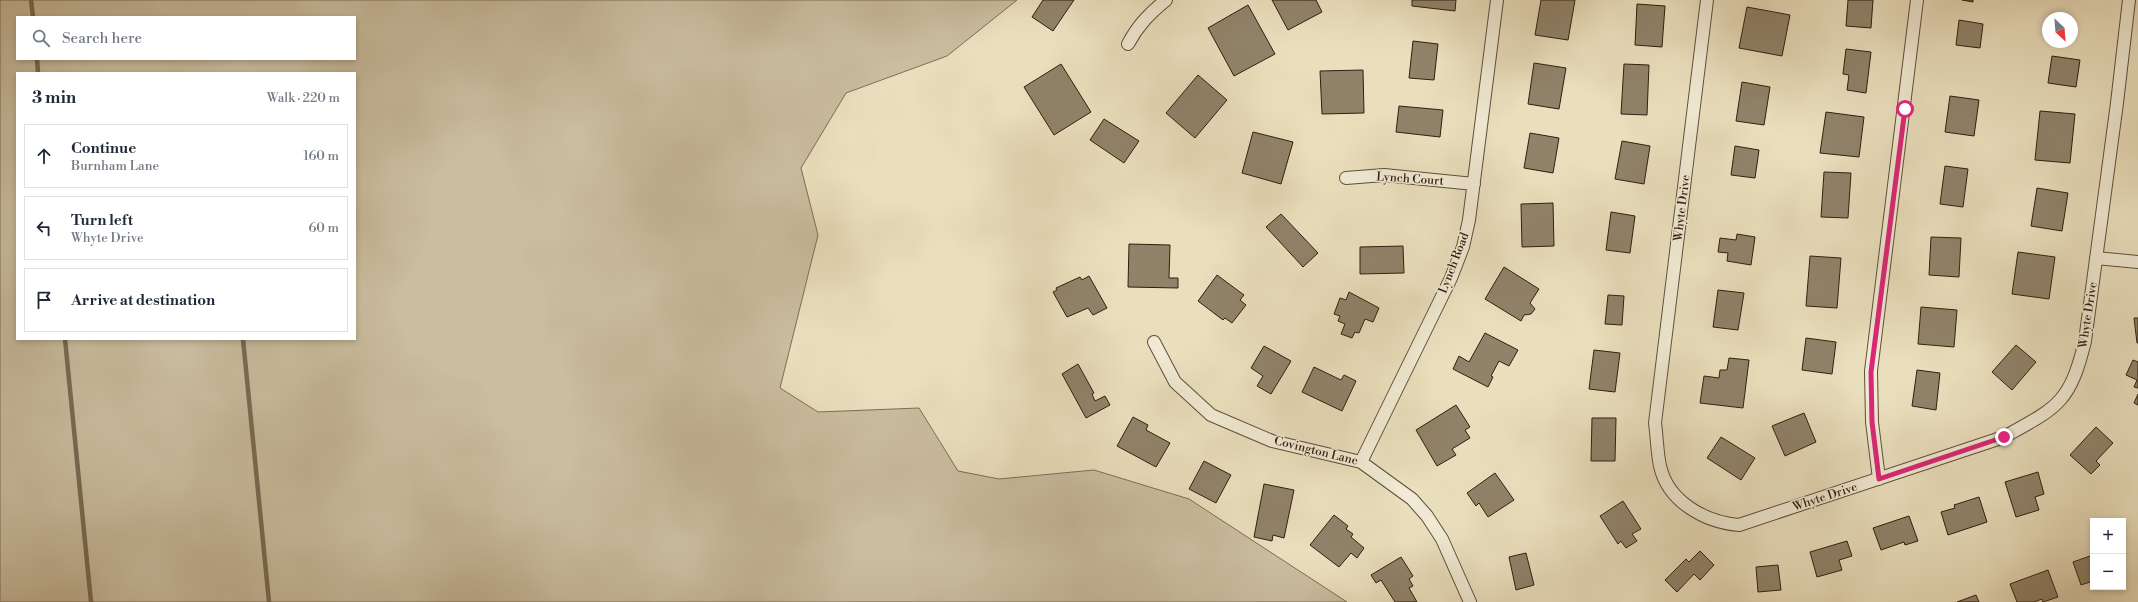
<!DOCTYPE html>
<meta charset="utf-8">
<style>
:root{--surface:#fff;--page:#f6f6f7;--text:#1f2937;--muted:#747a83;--line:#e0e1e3}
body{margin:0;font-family:"Libre Bodoni",serif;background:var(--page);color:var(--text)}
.controls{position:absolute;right:12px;bottom:12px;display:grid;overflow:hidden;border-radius:0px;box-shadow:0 2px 6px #0003}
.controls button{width:36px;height:36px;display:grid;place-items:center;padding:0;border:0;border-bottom:1px solid var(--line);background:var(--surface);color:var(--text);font:20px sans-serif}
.compass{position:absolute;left:2042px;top:12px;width:36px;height:36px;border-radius:50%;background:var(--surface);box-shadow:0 2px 6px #0003;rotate:154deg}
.stop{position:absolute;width:12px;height:12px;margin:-9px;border:3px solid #db2777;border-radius:50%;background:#fff}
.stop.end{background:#db2777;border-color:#fff;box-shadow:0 1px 4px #0008}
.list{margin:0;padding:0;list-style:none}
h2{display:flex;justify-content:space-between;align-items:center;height:52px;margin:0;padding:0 16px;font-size:17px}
h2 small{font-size:13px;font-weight:400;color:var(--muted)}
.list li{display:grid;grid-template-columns:26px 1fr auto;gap:12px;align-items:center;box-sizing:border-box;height:64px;margin:0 8px 8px;padding:0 8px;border:1px solid var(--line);border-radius:0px}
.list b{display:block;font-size:15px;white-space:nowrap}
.list p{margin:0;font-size:13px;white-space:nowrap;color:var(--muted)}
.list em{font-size:13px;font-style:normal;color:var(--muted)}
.icon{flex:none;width:22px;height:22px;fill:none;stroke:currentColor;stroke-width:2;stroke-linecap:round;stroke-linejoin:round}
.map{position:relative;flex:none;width:2138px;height:602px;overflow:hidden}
.search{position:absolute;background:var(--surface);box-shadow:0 2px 6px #0003;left:16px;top:16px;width:340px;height:44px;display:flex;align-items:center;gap:10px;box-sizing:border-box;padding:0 14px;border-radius:0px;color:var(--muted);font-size:15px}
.panel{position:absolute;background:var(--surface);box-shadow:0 2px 6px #0003;left:16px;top:72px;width:340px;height:268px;border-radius:0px}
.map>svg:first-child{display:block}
.green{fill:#cabea0;stroke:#7c6e58;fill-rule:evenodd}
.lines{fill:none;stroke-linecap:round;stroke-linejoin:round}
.stream{stroke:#786b54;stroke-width:4.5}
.building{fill:#90836a;stroke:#2e1f10}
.street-casing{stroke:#5d4f3b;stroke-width:14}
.street{stroke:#f1ead4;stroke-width:12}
.route{stroke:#db2777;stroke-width:5}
.labels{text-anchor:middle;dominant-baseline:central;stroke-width:3;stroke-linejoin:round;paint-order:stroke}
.street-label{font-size:12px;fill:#2e1f10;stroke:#f1ead4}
</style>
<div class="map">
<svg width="2138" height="602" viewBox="0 0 2138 602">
<rect width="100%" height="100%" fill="#eadfbd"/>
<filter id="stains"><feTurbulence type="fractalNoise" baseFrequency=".005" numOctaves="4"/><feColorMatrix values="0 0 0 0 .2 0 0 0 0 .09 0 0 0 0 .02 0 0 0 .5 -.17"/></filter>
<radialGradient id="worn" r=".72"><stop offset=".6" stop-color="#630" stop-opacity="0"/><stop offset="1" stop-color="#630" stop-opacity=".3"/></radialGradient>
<path class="green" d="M 0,0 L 1017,0 L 947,56 L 846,93 L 801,168 L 818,235 L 780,388 L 818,412 L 919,408 L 958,471 L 999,479 L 1094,470 L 1189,499 L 1347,602 L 0,602 ZM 17,17 L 355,17 L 355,59 L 17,59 ZM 17,73 L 355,73 L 355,339 L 17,339 Z"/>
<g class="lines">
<path class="stream" d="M 31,0 L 33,17
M 37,59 L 38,73
M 65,339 L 91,602
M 243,339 L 269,602"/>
</g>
<path class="building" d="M 1043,0 L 1074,0 L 1053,31 L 1032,17 Z
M 1272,0 L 1316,0 L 1322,12 L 1288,30 Z
M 1412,0 L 1456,0 L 1455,11 L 1412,6 Z
M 1541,0 L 1575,0 L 1568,40 L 1535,35 Z
M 1848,0 L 1873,0 L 1871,28 L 1846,26 Z
M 1962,0 L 1973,0 L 1973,2 Z
M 1637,4 L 1665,6 L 1662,47 L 1635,45 Z
M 1248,5 L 1275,54 L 1234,76 L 1208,28 Z
M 1747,7 L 1790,15 L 1782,56 L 1739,48 Z
M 1959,20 L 1983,24 L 1980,48 L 1956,45 Z
M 1413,41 L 1438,44 L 1434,80 L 1409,78 Z
M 1846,49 L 1871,52 L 1866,93 L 1847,90 L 1849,75 L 1843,74 Z
M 2052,56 L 2080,60 L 2076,87 L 2048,83 Z
M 1534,63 L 1566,68 L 1559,109 L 1528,104 Z
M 1061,64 L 1091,112 L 1054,135 L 1024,87 Z
M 1624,64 L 1649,65 L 1647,115 L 1621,114 Z
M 1363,70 L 1364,113 L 1322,114 L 1320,71 Z
M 1198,75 L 1227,100 L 1195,138 L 1166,113 Z
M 1742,82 L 1770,87 L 1764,125 L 1736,121 Z
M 1950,96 L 1979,100 L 1974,136 L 1945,132 Z
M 1399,106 L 1443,110 L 1440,137 L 1396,132 Z
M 2040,111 L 2075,114 L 2070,163 L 2035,160 Z
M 1826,112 L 1864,117 L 1859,157 L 1820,153 Z
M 1104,119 L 1139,141 L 1124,163 L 1090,140 Z
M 1253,132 L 1293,142 L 1281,184 L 1242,173 Z
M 1530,133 L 1559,138 L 1553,173 L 1524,168 Z
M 1622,141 L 1650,146 L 1644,184 L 1615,179 Z
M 1735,146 L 1759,150 L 1755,178 L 1731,175 Z
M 1945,166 L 1968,169 L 1963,207 L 1940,204 Z
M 1824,172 L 1851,173 L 1848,218 L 1821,217 Z
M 2037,188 L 2068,193 L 2062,231 L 2031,226 Z
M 1553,203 L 1554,246 L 1522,247 L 1521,204 Z
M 1611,212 L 1635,216 L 1630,253 L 1606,250 Z
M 1281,214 L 1318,253 L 1303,267 L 1266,227 Z
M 1737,234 L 1755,237 L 1751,265 L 1727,261 L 1728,253 L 1718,252 L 1720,238 L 1736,240 Z
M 1931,237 L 1961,238 L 1959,277 L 1929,275 Z
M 1129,244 L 1170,245 L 1169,278 L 1178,278 L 1178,288 L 1128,287 Z
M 1403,246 L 1404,273 L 1360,274 L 1360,247 Z
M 2018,252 L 2055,257 L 2049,299 L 2012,294 Z
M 1810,256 L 1841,258 L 1837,308 L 1806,306 Z
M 1504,267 L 1539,289 L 1530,303 L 1535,309 L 1531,314 L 1524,315 L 1521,321 L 1485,299 Z
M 1217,275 L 1244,295 L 1240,300 L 1246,305 L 1232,323 L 1225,318 L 1223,320 L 1198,301 Z
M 1089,276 L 1107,308 L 1093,315 L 1088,308 L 1067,317 L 1053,292 L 1057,290 L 1056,288 L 1080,277 L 1082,280 Z
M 1718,290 L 1744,293 L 1738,330 L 1713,327 Z
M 1349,292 L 1379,308 L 1373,322 L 1365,319 L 1359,333 L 1355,332 L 1352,338 L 1341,334 L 1345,324 L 1338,321 L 1340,316 L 1334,314 L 1340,298 L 1346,300 Z
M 1608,295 L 1624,296 L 1622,325 L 1605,324 Z
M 1921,307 L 1957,310 L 1954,347 L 1918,344 Z
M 2134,318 L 2138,318 L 2138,343 L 2137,343 Z
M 1485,333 L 1518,350 L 1509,366 L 1499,361 L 1491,376 L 1493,377 L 1488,387 L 1453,369 L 1459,356 L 1469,362 Z
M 1806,338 L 1836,342 L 1832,374 L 1802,370 Z
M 2016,345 L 2036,362 L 2012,390 L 1992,372 Z
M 1264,346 L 1291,361 L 1271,394 L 1257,386 L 1263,376 L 1251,368 Z
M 1594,350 L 1620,353 L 1615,392 L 1589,389 Z
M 1729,358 L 1749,360 L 1743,408 L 1700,403 L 1704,376 L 1719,378 L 1720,370 L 1727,370 Z
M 2133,360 L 2138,362 L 2138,388 L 2134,387 L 2137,380 L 2126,375 Z
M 1078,364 L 1094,393 L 1092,394 L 1095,401 L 1105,396 L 1110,405 L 1086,418 L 1062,374 Z
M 1314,367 L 1341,380 L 1344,375 L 1356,381 L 1342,411 L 1302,392 Z
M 1917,370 L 1940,373 L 1936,410 L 1912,406 Z
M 2138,394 L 2138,405 L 2134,403 Z
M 1456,405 L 1470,427 L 1465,430 L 1470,438 L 1452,449 L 1456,455 L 1437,466 L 1416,430 Z
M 1804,413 L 1816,442 L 1785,456 L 1772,426 Z
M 1133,417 L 1148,425 L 1146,430 L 1170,443 L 1156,467 L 1117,446 Z
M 1592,418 L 1616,418 L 1615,461 L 1591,461 Z
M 2096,427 L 2113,443 L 2096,461 L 2100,465 L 2091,474 L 2070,455 Z
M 1721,437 L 1755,458 L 1741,480 L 1707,458 Z
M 1204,461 L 1231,475 L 1216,503 L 1189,489 Z
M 2038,472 L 2044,494 L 2035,497 L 2039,510 L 2016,517 L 2005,482 Z
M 1495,473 L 1514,500 L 1488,517 L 1479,503 L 1476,506 L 1467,493 Z
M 1264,484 L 1294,490 L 1284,538 L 1273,535 L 1272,541 L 1254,537 Z
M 1979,497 L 1987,522 L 1948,535 L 1941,512 L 1955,508 L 1954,505 Z
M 1623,501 L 1641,529 L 1632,534 L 1637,541 L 1626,548 L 1621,541 L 1618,544 L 1600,516 Z
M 1334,515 L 1348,526 L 1346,529 L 1353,534 L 1351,537 L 1364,548 L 1357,558 L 1351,553 L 1339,567 L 1310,545 Z
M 1909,516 L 1918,541 L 1905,545 L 1904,542 L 1881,550 L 1873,528 Z
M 1847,541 L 1852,556 L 1839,560 L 1842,570 L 1817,577 L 1810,552 Z
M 1700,551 L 1714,565 L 1700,580 L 1694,574 L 1677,592 L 1665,580 L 1686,559 L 1689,562 Z
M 1526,553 L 1534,585 L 1516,590 L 1509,557 Z
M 2093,555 L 2093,581 L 2081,585 L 2073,562 Z
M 1401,557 L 1413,576 L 1409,579 L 1413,586 L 1409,588 L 1417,602 L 1395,602 L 1381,580 L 1376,583 L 1371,575 Z
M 1778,565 L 1781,590 L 1758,592 L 1756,567 Z
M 2048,570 L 2058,597 L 2043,602 L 2042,599 L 2034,602 L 2017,602 L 2010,584 Z
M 1976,595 L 1979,602 L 1957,602 Z"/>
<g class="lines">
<g class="street-casing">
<path id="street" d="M 1707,0 L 1655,423 C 1657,437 1657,452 1660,466 C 1668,502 1705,522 1739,525 L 2004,437 C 2058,407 2070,403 2085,341 L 2117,103 L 2129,0
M 1128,44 C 1138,25 1150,13 1166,0
M 1346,178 L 1384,175 L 1474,184
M 2096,258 L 2138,262
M 1154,342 L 1175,382 L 1211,415 L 1272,441 L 1361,462 L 1412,499 L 1427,516 L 1442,539 L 1470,602
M 1361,462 L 1451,278 L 1463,247 L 1469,220 L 1497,0
M 1879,479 L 1872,422 L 1871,371 L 1917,0"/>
</g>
<use href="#street" class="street"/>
</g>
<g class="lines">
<path class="route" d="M 1905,109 L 1871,372 L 1872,422 L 1879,479 L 2004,437"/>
</g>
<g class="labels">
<g class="street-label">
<text transform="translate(1410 179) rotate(4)">Lynch Court</text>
<text transform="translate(1682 208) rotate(-83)">Whyte Drive</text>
<text transform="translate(1454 263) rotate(-69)">Lynch Road</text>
<text transform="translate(2088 315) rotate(-81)">Whyte Drive</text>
<text transform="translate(1316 451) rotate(14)">Covington Lane</text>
<text transform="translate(1825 497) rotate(-18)">Whyte Drive</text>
</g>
</g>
<rect width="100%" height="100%" filter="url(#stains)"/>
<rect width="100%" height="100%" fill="url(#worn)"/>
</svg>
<div class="controls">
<button>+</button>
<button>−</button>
</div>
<svg class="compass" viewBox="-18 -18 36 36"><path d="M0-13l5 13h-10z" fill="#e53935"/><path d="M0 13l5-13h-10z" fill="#747a83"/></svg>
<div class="stop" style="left:1905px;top:109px"></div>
<div class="stop end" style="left:2004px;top:437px"></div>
<div class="search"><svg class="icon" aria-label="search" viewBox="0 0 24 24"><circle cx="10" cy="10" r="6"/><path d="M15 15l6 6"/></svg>Search here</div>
<section class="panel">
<h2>3 min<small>Walk · 220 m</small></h2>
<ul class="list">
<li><svg class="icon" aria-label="ahead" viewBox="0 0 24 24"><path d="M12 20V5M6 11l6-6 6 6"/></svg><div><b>Continue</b><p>Burnham Lane</p></div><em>160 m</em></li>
<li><svg class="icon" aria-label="left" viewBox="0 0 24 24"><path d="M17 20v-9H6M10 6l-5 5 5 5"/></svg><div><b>Turn left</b><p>Whyte Drive</p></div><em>60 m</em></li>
<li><svg class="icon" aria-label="arrive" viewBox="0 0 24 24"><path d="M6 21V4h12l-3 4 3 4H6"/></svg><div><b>Arrive at destination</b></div></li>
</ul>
</section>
</div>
